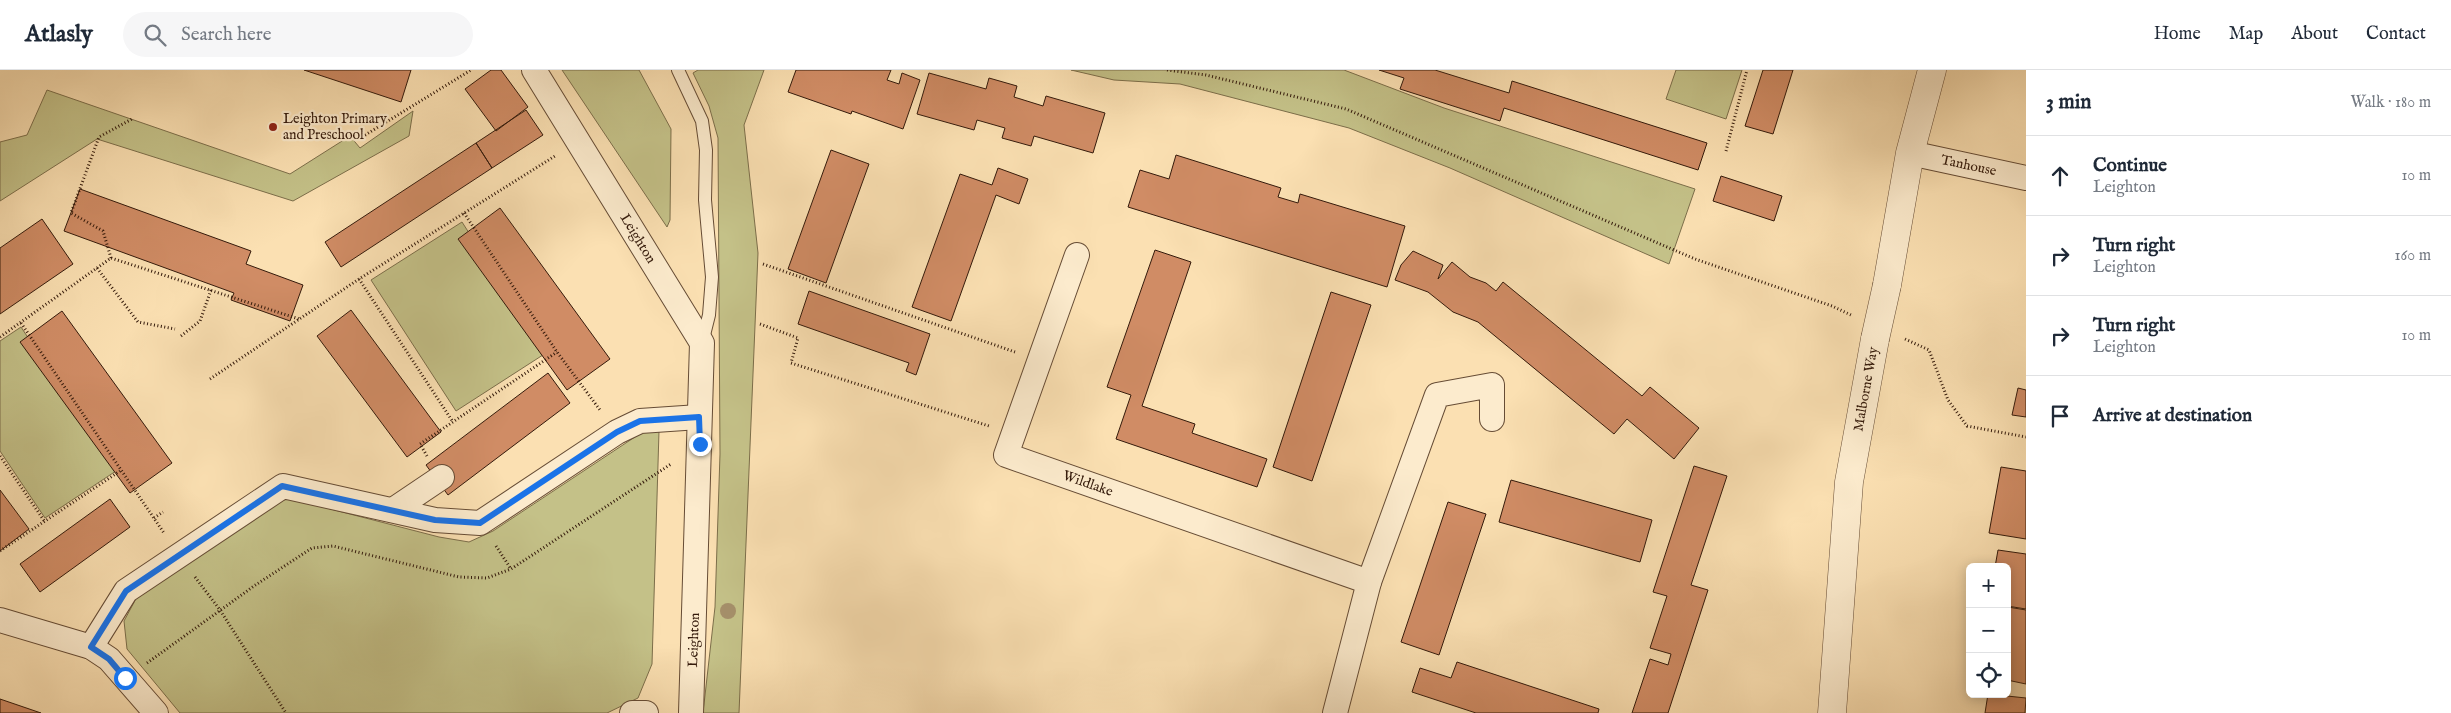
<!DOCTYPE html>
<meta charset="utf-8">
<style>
:root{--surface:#fff;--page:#f6f6f7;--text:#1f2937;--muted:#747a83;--line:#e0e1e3}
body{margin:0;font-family:"IM FELL English",serif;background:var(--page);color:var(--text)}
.controls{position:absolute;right:15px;bottom:15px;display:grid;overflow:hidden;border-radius:8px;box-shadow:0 2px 12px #0003}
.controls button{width:45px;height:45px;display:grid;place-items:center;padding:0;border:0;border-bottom:1px solid var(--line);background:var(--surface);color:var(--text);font:25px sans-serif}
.stop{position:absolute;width:15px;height:15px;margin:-11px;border:4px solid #1a73e8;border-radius:50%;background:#fff}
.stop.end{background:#1a73e8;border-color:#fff;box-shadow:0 1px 5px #0008}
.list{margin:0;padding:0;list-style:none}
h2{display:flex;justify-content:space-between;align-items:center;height:65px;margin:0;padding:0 20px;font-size:21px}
h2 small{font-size:16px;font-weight:400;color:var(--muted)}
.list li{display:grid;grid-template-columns:32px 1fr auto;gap:15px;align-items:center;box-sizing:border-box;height:80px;padding:0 20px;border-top:1px solid var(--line)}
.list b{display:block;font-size:19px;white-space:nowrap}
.list p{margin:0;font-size:16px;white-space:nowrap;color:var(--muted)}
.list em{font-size:16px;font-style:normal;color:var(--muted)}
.icon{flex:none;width:28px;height:28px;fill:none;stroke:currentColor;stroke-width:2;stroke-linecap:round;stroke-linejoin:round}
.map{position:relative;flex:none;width:2026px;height:643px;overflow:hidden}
header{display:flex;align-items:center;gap:30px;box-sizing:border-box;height:70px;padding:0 25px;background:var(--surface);border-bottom:1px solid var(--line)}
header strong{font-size:24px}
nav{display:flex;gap:28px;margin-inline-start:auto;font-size:18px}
.search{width:350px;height:45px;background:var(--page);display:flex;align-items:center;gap:12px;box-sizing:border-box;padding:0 18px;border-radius:28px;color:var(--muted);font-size:19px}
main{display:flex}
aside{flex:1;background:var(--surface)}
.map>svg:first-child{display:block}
.green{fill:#c4c188;stroke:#7c6e4a}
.building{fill:#d08c65;stroke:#341a0b}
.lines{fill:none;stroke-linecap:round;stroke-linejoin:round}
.service-casing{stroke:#664c35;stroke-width:14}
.minor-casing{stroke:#664c35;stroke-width:26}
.tertiary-casing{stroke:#664c35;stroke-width:29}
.path{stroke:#341a0b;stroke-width:3;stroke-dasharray:1 2.5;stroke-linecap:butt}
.service{stroke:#fcebcd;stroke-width:12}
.minor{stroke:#fcebcd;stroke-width:24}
.tertiary{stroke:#fcebcd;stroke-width:28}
.tertiary-bridge-casing{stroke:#664c35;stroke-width:29;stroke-linecap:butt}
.tertiary-bridge{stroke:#fcebcd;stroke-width:28}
.tree{fill:#a58f6a}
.route{stroke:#1a73e8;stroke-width:6}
.poi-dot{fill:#8f2418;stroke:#fcebcd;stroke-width:2}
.labels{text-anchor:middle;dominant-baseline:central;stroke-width:4.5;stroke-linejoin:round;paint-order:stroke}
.poi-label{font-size:14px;fill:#341a0b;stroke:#fcebcd;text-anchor:start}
.street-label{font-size:14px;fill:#341a0b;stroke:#fcebcd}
</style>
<header>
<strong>Atlasly</strong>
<div class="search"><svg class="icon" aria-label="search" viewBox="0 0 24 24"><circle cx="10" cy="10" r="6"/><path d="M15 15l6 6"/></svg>Search here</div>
<nav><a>Home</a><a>Map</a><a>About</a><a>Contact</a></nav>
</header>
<main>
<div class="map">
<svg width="2026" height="643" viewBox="0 0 2026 643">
<rect width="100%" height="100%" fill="#fbe0b2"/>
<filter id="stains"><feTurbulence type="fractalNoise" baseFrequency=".004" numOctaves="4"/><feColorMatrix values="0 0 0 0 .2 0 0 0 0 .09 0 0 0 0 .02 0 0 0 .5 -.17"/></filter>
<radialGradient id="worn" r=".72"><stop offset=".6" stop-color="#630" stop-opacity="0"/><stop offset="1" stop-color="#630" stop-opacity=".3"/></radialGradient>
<path class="green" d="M 562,0 L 639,0 L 671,59 L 670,150 L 667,157 Z
M 698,0 L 764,0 L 744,55 L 758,183 L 739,643 L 703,643 L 715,537 L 720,384 L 718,68 L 709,36 L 693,3 Z
M 1071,0 L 1344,0 L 1444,38 L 1695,119 L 1669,194 L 1450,98 L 1349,58 L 1180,14 L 1114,10 Z
M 1676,0 L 1742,0 L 1726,49 L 1666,29 Z
M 47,20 L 290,104 L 350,66 L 360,78 L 413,41 L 409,66 L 293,131 L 97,69 L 0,131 L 0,72 L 27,65 Z
M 462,152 L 546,283 L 456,341 L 371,210 Z
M 21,257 L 116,401 L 45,448 L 0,381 L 0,271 Z
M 647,359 L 659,361 L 652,594 L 638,628 L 607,643 L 180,643 L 127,579 L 124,551 L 139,523 L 283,430 L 292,429 L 439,467 L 469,472 L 493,461 Z"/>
<path class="building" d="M 304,0 L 411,0 L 401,32 Z
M 491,0 L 501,0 L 528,37 L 496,61 L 465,19 Z
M 796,0 L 891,0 L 887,10 L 899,14 L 902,3 L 920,10 L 903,59 L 852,41 L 851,44 L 788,22 Z
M 1379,0 L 1435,0 L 1509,23 L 1512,11 L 1707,73 L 1698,100 L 1504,38 L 1500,51 L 1400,19 L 1404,8 Z
M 1763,0 L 1793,0 L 1773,64 L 1745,56 Z
M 929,3 L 986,19 L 989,8 L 1017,16 L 1014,27 L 1043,36 L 1046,26 L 1105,43 L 1093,83 L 1034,66 L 1031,76 L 1002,68 L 1005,58 L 977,50 L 974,60 L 917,44 Z
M 526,40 L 543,65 L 492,98 L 476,73 Z
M 476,73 L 492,98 L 341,197 L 325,172 Z
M 831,80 L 869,94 L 826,213 L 788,199 Z
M 1176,85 L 1281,118 L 1278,127 L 1298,133 L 1300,124 L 1405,156 L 1387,217 L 1128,137 L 1140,100 L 1169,109 Z
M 998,98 L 1028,109 L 1019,134 L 996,125 L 951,251 L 912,237 L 960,104 L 992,115 Z
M 1721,106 L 1782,126 L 1774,151 L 1713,131 Z
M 80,119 L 251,181 L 246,194 L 303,215 L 290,251 L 231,230 L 234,223 L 64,161 Z
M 500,138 L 610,289 L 567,320 L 458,169 Z
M 42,149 L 73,194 L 0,244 L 0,178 Z
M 1155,180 L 1191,192 L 1142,336 L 1195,354 L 1192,363 L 1267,389 L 1257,417 L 1116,369 L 1131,325 L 1107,317 Z
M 1413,181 L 1443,195 L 1438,209 L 1452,192 L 1470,207 L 1486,213 L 1496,221 L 1503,212 L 1642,326 L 1650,317 L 1699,358 L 1674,389 L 1627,349 L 1614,364 L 1478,252 L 1453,242 L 1428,222 L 1395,210 L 1401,195 Z
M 809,221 L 930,264 L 916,305 L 906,301 L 909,293 L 798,254 Z
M 1331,222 L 1371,235 L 1312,411 L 1273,397 Z
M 351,240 L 441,362 L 407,387 L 317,266 Z
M 62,241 L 172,393 L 130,423 L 20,272 Z
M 548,303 L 570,333 L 448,425 L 426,395 Z
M 2018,318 L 2026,320 L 2026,347 L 2012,345 Z
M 1694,396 L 1727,406 L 1691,515 L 1708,520 L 1668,643 L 1632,643 L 1650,589 L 1668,595 L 1671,584 L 1650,578 L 1667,526 L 1653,522 Z
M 2001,397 L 2026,401 L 2026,469 L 1989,463 Z
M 1511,410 L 1652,450 L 1640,492 L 1499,452 Z
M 0,420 L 29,459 L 0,481 Z
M 110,429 L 130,457 L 40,522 L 20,494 Z
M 1448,432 L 1486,444 L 1439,585 L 1401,572 Z
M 1998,480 L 2026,484 L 2026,539 L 2007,536 L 2007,497 L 1995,497 Z
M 2008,537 L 2026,540 L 2026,614 L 2007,610 Z
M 1457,592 L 1599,639 L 1598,643 L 1476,643 L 1412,622 L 1420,598 L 1451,608 Z
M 1988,624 L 2026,628 L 2025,643 L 1985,643 Z
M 0,629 L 41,643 L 0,643 Z"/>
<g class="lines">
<g class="service-casing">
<path id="service" d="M 678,0 L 702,51 L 706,80 L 705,130 L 712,207 L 709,245 L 702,273"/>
</g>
<g class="minor-casing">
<g id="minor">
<path id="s1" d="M 534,0 L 702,273 L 691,643"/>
<path id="s2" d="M 1910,83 L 2026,108"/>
<path id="s3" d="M 1077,185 L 1006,385 L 1369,512"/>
<path d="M 393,440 L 442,407"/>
<path d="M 0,550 L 91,577 L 109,589 L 156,643"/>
<path d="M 91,577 L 126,521 L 283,416 L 435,450 L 480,453 L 617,362 L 640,351 L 699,347"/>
<path d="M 632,643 L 646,643"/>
<path d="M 1335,643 L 1369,512 L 1437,325 L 1492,315 L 1492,349"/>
</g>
</g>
<g class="tertiary-casing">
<g id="tertiary">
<path d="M 1887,215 L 1910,83 L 1932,0"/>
<path id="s4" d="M 1832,643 L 1849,412 L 1875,269"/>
</g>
</g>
<path class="path" d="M 1167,0 L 1206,5 L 1346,39 L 1695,189 L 1832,236 L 1851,245
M 362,67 L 471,0
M 1726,81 L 1747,0
M 464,143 L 557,282 L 600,340
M 111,188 L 103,161 L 71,143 L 99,67 L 132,49
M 763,194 L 1015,282
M 97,198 L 138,252 L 175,259
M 359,209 L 453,352
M 21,253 L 164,463
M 760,254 L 798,268 L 791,293 L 989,356
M 181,266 L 200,251 L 211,220
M 0,267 L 111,188 L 299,249
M 1905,269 L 1929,280 L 1948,330 L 1967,356 L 2026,367
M 210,309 L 359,209 L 555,86
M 0,386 L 45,452
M 427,386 L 420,374 L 557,282
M 154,448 L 163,442
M 496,476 L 511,499
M 0,481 L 120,401
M 195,507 L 220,540 L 286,643
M 147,593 L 254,516 L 312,478 L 333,476 L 459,507 L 487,508 L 511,499 L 671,394"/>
<use href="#service" class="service"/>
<use href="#minor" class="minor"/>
<use href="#tertiary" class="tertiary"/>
<g class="tertiary-bridge-casing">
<path id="tertiary-bridge" d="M 1875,269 L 1887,215"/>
</g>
<use href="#tertiary-bridge" class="tertiary-bridge"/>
</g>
<circle class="tree" cx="728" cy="541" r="8"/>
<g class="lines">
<path class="route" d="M 125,608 L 109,589 L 91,577 L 126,521 L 282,416 L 435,450 L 480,453 L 617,362 L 640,351 L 699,347 L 700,374"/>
</g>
<circle class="poi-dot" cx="273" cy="57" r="5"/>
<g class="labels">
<g class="poi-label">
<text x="283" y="49">Leighton Primary<tspan x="283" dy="16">and Preschool</tspan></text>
</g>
<g class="street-label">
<text stroke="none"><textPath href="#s2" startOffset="60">Tanhouse</textPath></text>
<text stroke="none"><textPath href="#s1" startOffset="198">Leighton</textPath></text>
<text stroke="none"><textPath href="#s4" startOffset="326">Malborne Way</textPath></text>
<text stroke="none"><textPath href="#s3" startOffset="299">Wildlake</textPath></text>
<text transform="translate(694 570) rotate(-88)">Leighton</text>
</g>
</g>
<rect width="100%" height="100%" filter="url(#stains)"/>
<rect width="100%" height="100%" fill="url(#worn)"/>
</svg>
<div class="controls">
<button>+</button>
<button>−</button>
<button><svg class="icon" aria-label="locate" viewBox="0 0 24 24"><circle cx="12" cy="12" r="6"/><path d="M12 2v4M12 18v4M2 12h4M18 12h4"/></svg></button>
</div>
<div class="stop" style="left:125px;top:608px"></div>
<div class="stop end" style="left:700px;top:374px"></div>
</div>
<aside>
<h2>3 min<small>Walk · 180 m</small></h2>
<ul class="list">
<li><svg class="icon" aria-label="ahead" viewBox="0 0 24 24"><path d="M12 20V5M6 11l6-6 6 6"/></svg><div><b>Continue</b><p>Leighton</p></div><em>10 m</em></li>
<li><svg class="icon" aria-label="right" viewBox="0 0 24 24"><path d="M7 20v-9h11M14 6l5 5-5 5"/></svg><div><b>Turn right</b><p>Leighton</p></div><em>160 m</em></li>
<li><svg class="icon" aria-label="right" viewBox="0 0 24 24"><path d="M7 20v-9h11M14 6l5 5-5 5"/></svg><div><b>Turn right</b><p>Leighton</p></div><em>10 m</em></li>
<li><svg class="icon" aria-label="arrive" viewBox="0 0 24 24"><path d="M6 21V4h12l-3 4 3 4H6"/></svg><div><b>Arrive at destination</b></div></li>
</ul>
</aside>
</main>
